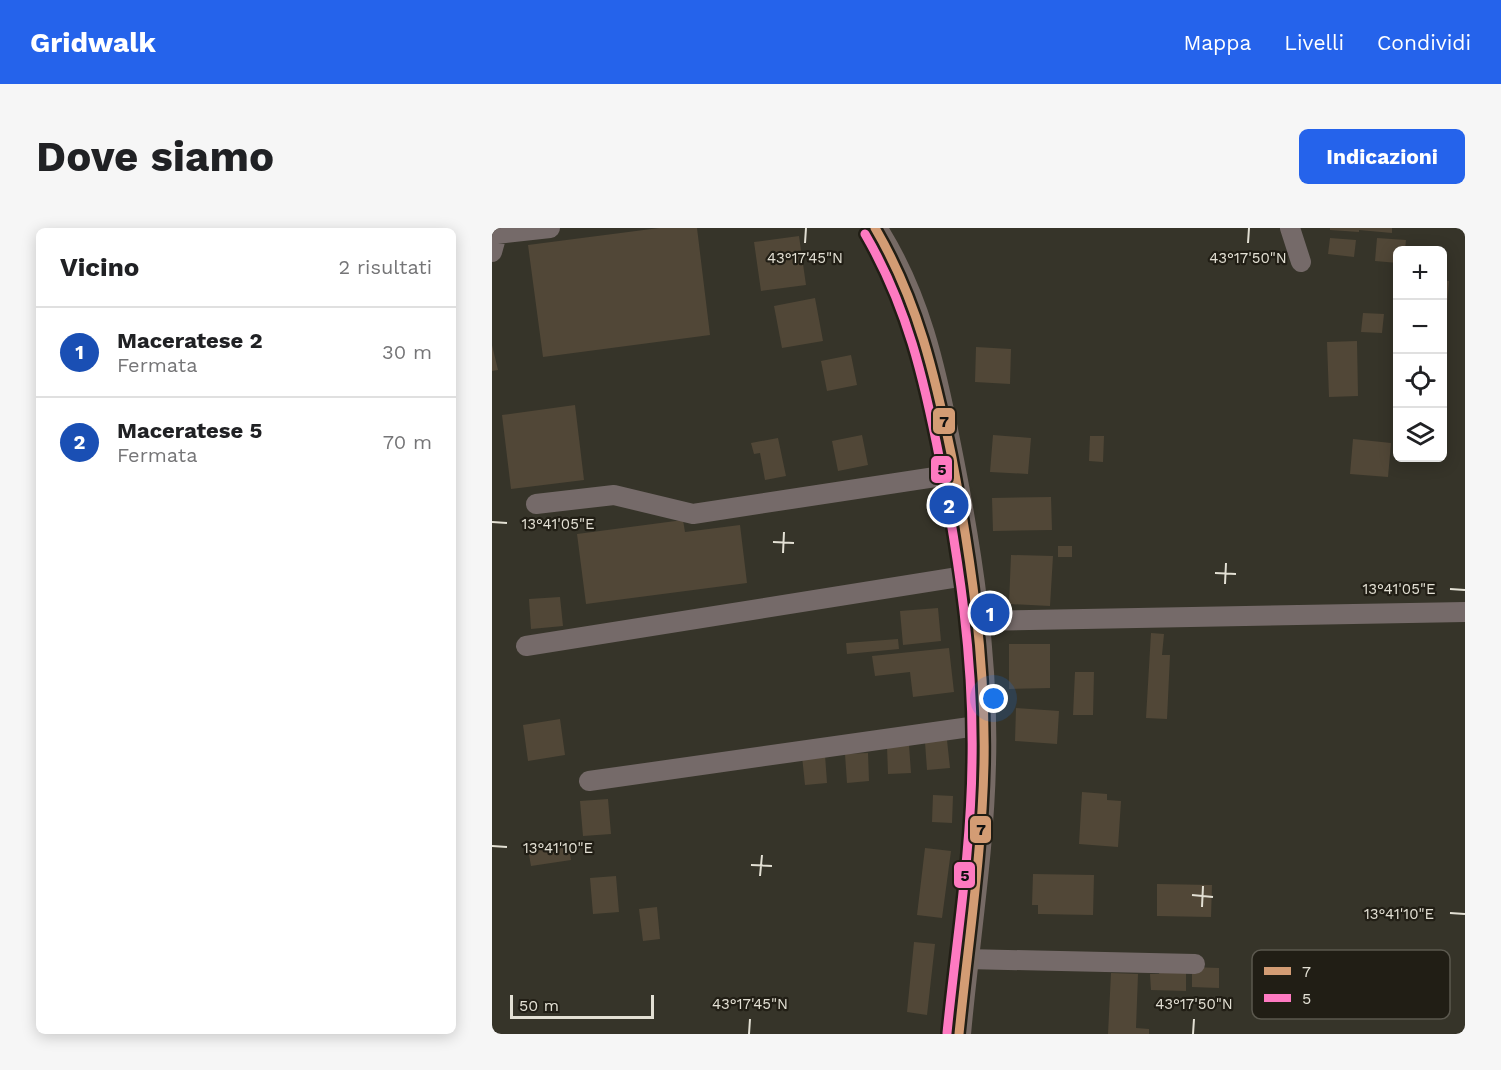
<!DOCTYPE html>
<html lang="it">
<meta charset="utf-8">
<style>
:root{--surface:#fff;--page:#f6f6f6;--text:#202124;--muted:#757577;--line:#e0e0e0;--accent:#2563eb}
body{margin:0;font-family:"Work Sans",sans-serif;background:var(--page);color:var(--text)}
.controls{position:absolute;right:18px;top:18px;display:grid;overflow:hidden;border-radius:9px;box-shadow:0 3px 15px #0003}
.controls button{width:54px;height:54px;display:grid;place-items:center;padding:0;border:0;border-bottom:2px solid var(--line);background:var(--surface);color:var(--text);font:30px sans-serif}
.scale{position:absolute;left:18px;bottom:15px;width:144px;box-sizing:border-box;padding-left:6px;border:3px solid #e3e0d4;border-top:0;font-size:16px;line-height:21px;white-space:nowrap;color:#e3e0d4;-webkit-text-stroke:4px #211e15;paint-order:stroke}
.you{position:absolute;left:502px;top:471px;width:21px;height:21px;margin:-15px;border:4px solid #fff;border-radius:50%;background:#1a73e8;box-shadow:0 0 0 9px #1a73e833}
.badge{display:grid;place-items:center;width:39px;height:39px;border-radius:50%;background:var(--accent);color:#fff;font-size:20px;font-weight:700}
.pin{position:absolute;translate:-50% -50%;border:3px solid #fff;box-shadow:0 2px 6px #0006}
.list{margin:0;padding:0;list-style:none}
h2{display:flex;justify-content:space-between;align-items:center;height:78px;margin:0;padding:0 24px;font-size:26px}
h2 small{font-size:20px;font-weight:400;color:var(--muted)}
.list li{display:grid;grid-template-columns:39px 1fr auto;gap:18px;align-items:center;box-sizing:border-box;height:90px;padding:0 24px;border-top:2px solid var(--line)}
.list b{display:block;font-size:22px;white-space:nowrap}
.list p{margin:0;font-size:20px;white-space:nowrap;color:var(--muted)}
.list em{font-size:20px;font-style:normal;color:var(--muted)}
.icon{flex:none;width:33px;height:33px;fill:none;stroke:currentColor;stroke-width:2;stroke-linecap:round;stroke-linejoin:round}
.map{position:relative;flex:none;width:973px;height:806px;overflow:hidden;border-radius:9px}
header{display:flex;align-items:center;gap:36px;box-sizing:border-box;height:84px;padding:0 30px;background:var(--accent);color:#fff}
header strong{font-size:28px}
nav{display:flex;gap:33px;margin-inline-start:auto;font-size:21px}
.intro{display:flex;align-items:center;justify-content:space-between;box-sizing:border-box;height:144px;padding:0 36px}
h1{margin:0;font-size:42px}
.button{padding:15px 27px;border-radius:9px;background:var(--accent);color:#fff;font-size:21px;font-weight:700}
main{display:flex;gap:36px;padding:0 36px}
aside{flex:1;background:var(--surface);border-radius:9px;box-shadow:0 3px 15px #0003}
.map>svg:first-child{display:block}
.building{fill:#514737}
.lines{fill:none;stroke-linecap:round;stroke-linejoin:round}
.minor{stroke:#756a69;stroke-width:20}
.major{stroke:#766a65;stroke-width:24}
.bus-1-casing{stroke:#211e15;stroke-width:14}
.bus-2-casing{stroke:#211e15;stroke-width:14}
.bus-1{stroke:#d39c74;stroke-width:9}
.bus-2{stroke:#fe7ac1;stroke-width:9}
.ticks{fill:none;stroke:#e3e0d4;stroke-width:2}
.key{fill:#211e15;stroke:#5b584e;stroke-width:1.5}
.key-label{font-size:16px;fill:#e3e0d4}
.ticks-label{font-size:15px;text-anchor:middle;fill:#e3e0d4;stroke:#211e15;stroke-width:4.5;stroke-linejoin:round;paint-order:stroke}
.line-badge{stroke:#211e15;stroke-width:2}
.pale-badge-label{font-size:16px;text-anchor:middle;font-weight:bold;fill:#111}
</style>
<header>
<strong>Gridwalk</strong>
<nav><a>Mappa</a><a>Livelli</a><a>Condividi</a></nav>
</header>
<div class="intro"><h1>Dove siamo</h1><a class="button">Indicazioni</a></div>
<main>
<aside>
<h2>Vicino<small>2 risultati</small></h2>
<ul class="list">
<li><span class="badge" style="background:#1a4fb4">1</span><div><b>Maceratese 2</b><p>Fermata</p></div><em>30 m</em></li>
<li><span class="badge" style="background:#1a4fb4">2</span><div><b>Maceratese 5</b><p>Fermata</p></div><em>70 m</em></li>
</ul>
</aside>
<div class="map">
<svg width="973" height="806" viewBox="0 0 973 806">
<rect width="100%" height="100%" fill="#363429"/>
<path class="building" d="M 167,0 L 205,0 L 218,107 L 51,129 L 36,17 Z
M 838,0 L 900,0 L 900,5 L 867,2 L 867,4 L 838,2 Z
M 307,8 L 314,57 L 269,63 L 262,14 Z
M 838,10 L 864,12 L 862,29 L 836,26 Z
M 885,10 L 914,12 L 913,22 L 906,22 L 906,35 L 883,33 Z
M 950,52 L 957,53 L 954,87 L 950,87 Z
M 323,70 L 331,113 L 290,120 L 282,78 Z
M 871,85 L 892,86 L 890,105 L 869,104 Z
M 865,113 L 866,168 L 837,169 L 835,114 Z
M 0,117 L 6,142 L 0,143 Z
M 484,119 L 519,121 L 518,156 L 483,154 Z
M 359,127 L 365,157 L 335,163 L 329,133 Z
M 83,177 L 92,252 L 19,261 L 10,187 Z
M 370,207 L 376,237 L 346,243 L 340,213 Z
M 501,207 L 539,210 L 536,246 L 498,244 Z
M 598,208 L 612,208 L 611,234 L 597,233 Z
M 286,210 L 294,248 L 273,252 L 268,225 L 262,226 L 259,215 Z
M 861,211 L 899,215 L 896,249 L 858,246 Z
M 559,269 L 560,302 L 501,303 L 500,270 Z
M 191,292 L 193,304 L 248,297 L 255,355 L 94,376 L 85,306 Z
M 566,318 L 580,318 L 580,329 L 566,329 Z
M 519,327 L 561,328 L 558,378 L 517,376 Z
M 68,369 L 71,398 L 39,401 L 37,371 Z
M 446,380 L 449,413 L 411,417 L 408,383 Z
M 659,405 L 672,406 L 670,427 L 678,427 L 675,491 L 654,490 Z
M 406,411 L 407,421 L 355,426 L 354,415 Z
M 517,416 L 558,416 L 558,460 L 517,461 Z
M 457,420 L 462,464 L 421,469 L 418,444 L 383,448 L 380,428 Z
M 583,444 L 602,444 L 601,487 L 581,487 Z
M 524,480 L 567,483 L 565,516 L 523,513 Z
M 68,491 L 73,527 L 36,533 L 31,497 Z
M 455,512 L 458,540 L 435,542 L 433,514 Z
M 417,517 L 419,545 L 396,546 L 395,518 Z
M 376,525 L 377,553 L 355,555 L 353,526 Z
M 333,527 L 335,555 L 313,557 L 310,528 Z
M 590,564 L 615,566 L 615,572 L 629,573 L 626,619 L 587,616 Z
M 441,567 L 461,568 L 460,595 L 440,594 Z
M 116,571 L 119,606 L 91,608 L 88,573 Z
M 76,615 L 79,632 L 39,638 L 36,621 Z
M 433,620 L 459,623 L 450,690 L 425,687 Z
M 541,646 L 602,647 L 601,687 L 546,686 L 546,677 L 540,677 Z
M 124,648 L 127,684 L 101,686 L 98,650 Z
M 665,656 L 720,657 L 719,689 L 665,688 Z
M 165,679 L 168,711 L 151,713 L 147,681 Z
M 422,714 L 443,716 L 435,787 L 415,784 Z
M 668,737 L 694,739 L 694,763 L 659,762 L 658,746 L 667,746 Z
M 700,739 L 727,740 L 727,760 L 700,759 Z
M 619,745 L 646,746 L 644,800 L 657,801 L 657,806 L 616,806 Z"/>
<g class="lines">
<path class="minor" d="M 798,0 L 809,34
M 0,24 L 5,6 L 58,0
M 44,276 L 122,267 L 201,286 L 463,246
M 485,393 L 973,384
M 34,418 L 479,347
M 97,553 L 492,497
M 474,731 L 703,736"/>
<path class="major" d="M 383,0 C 426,67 442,140 457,217 C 478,321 495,429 492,536 C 490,626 475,716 467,806"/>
<g class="bus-1-casing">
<path id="bus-1" d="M 383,0 C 426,73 443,148 460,230 C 479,331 494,433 492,536 C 490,626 476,716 467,806"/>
</g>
<g class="bus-2-casing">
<path id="bus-2" d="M 373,6 C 415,78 432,151 448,233 C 467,332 482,432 480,534 C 479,625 464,715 455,805"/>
</g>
<use href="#bus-1" class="bus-1"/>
<use href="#bus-2" class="bus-2"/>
</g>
<path class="ticks" d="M 313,15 L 314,0M 756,15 L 757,0M 0,294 L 15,295M 281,314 L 302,315M 291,325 L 292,304M 723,345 L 744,346M 733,356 L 734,335M 958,361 L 973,362M 0,618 L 15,619M 259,637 L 280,638M 268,648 L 270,627M 700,667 L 721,669M 710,679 L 711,658M 958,685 L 973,686M 257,806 L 258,791M 701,806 L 702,791"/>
<rect x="760" y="722" width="198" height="69" rx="9" class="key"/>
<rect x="772" y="739" width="27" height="8" fill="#d39c74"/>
<rect x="772" y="766" width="27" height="8" fill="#fe7ac1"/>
<g class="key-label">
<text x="810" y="749">7</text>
<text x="810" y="776">5</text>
</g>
<g class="ticks-label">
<text x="313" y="35">43°17'45"N</text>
<text x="756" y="35">43°17'50"N</text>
<text x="66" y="301">13°41'05"E</text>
<text x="907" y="366">13°41'05"E</text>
<text x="66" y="625">13°41'10"E</text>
<text x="907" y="691">13°41'10"E</text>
<text x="258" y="781">43°17'45"N</text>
<text x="702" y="781">43°17'50"N</text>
</g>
<g class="line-badge">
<rect x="440" y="179" width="24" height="28" rx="6" fill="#d39c74"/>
<rect x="438" y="227" width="23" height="29" rx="6" fill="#fe7ac1"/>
<rect x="477" y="587" width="23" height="29" rx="6" fill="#d39c74"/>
<rect x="461" y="633" width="23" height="28" rx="6" fill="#fe7ac1"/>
</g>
<g class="pale-badge-label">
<text x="452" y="199">7</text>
<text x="450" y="247">5</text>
<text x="489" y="607">7</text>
<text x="473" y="653">5</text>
</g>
</svg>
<div class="controls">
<button>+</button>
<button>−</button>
<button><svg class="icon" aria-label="locate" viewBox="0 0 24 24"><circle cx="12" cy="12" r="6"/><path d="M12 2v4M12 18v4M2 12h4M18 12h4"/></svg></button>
<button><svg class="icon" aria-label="layers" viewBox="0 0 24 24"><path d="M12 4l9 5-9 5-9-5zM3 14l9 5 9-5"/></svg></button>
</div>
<div class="scale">50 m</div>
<div class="you"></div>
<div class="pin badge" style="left:498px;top:385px;background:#1a4fb4">1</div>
<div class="pin badge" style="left:457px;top:277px;background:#1a4fb4">2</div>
</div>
</main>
